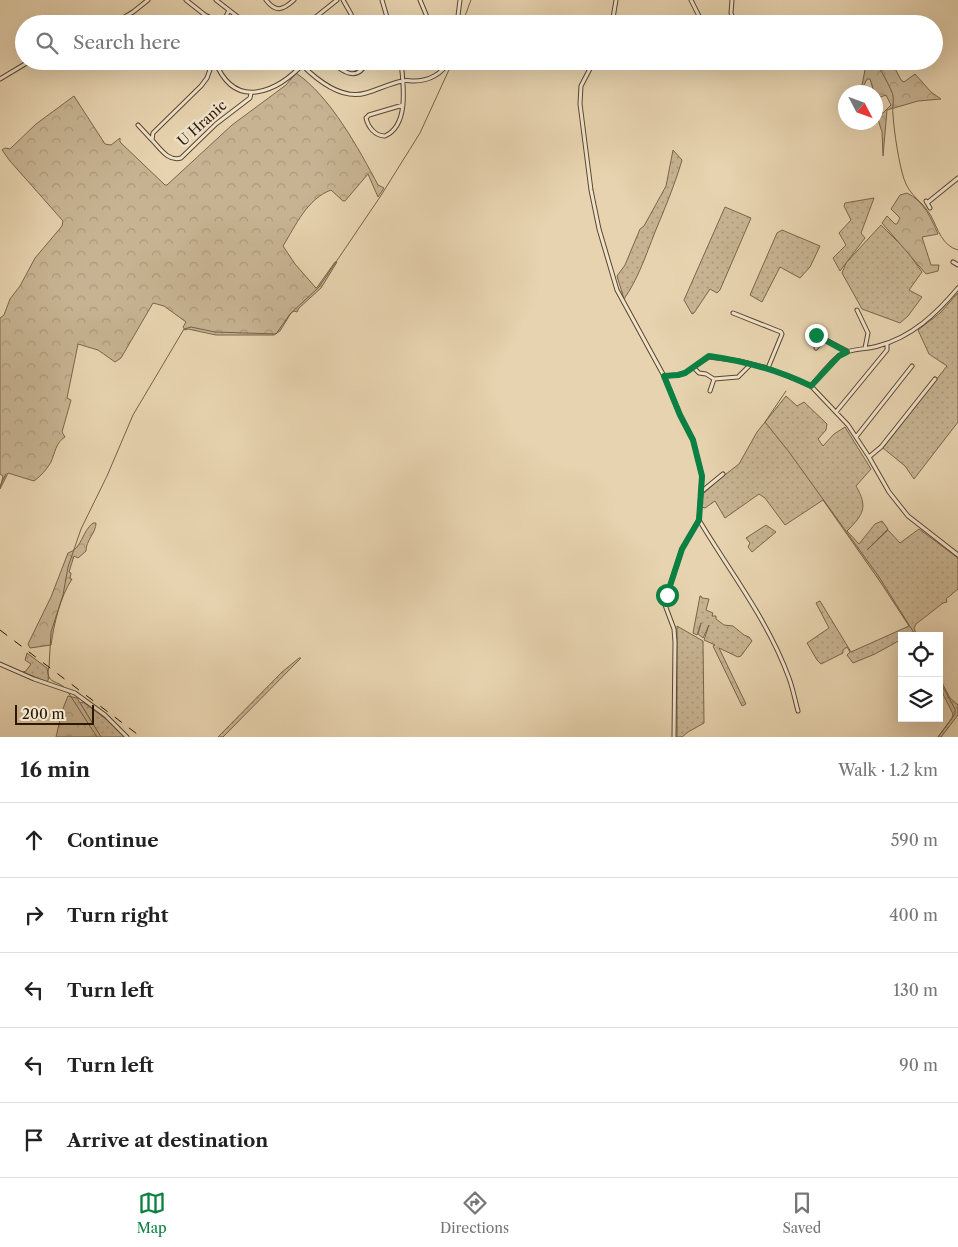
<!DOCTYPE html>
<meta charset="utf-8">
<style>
:root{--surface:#fff;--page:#f2f2f2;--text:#222;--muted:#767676;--line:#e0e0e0;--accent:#0b8043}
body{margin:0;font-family:"Libre Caslon Text",serif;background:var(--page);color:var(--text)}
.controls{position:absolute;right:15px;bottom:15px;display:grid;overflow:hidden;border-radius:0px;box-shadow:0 5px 20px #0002}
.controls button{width:45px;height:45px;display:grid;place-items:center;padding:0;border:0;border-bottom:1px solid var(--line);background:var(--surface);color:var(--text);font:25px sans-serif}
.compass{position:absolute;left:838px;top:85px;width:45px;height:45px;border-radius:50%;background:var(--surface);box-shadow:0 5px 20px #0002;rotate:131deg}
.scale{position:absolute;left:15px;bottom:12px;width:79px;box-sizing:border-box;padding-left:5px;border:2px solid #2c1703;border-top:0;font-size:14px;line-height:18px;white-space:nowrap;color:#2c1703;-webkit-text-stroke:4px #efe2cb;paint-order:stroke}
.stop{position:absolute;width:15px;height:15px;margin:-11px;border:4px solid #0b8043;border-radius:50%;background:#fff}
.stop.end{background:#0b8043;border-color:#fff;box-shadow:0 1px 5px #0008}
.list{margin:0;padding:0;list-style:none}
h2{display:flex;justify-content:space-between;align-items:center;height:65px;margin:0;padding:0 20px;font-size:21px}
h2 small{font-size:16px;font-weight:400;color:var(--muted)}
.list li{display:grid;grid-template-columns:32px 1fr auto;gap:15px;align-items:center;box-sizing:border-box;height:75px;padding:0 20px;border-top:1px solid var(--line)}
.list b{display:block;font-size:19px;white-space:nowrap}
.list em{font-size:16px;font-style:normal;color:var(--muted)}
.icon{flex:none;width:28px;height:28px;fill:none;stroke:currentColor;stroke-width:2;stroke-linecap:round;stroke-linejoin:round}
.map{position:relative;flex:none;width:958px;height:737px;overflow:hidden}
.search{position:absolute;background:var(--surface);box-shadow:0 5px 20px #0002;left:15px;right:15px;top:15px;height:55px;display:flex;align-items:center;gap:12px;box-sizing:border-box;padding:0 18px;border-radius:28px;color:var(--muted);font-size:19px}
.sheet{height:440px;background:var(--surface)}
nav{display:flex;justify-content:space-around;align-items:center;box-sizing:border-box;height:70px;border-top:1px solid var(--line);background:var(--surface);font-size:14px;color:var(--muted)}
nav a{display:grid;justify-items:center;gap:2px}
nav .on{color:var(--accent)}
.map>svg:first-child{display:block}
.grass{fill:url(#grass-dots);stroke:#7a654a}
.forest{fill:url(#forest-crowns);stroke:#7a654a}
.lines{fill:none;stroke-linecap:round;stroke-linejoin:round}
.stream{stroke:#766147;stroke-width:1}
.minor-casing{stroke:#5b462e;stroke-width:5}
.minor{stroke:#efe2cb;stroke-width:3}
.rail{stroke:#2c1703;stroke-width:1;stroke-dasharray:9 9;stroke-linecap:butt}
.route{stroke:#0b8043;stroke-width:6}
.labels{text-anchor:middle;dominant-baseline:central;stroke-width:5;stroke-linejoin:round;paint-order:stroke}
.street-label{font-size:14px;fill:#2c1703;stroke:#efe2cb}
</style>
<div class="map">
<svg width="958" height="737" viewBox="0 0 958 737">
<defs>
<pattern id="grass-dots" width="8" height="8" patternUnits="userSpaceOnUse" patternTransform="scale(1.25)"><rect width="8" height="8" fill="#c7b392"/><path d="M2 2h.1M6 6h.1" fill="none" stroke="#ab997c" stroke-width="1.8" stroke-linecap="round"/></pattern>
<pattern id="forest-crowns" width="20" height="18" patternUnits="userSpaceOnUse" patternTransform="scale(1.25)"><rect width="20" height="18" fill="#c7b392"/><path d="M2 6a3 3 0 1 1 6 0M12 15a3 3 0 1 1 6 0" fill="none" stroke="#ab997c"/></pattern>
</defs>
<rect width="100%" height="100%" fill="#e7d3af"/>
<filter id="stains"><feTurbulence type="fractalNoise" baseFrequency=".004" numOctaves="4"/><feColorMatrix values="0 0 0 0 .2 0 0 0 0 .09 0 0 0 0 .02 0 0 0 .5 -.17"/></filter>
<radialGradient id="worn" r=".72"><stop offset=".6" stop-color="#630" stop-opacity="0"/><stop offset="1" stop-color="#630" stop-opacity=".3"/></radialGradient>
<path class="grass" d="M 673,150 L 682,160 C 675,184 665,208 655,232 C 646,255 638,279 624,299 L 617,276 L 625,265 L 640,229 L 644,226 L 666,186 Z
M 874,198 L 861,233 L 865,238 L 840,271 L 833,258 L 846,245 L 839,233 L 851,220 L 844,206 L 845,203 Z
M 725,207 L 751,218 L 720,290 L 717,293 L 710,289 L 694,313 L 692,314 L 684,300 Z
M 881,225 L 907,251 L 922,272 L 909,290 L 922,297 L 908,316 L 900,323 L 862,309 L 842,273 L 846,263 Z
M 782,230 L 820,246 L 810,267 L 800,278 L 780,267 L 762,302 L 750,295 L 777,233 Z
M 958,293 L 958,422 L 914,479 L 905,466 L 883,448 L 947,366 L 929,354 L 918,330 L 940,313 Z
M 786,396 L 797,406 L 804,402 L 827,424 L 826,430 L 818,439 L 823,446 L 834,434 L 845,427 L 871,469 L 856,486 C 868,507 864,514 847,531 L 859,544 L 875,524 L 882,521 L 888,529 L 867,550 L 888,530 L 900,543 L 919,529 L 958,558 L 958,589 L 946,599 L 947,602 L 943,603 L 916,624 L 914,628 L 917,636 L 911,634 L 902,636 L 902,639 L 875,654 L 853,663 L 847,655 L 850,652 L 847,647 L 843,650 L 843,653 L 821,664 L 817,660 L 807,643 L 829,628 L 816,603 L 820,601 L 851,652 L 909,626 L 881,583 L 823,500 L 785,525 L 765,498 L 759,494 L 725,518 L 715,501 L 705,508 L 702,507 L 703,494 L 717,481 L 739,464 L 757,432 Z
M 766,525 L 776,532 L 752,552 L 748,547 L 750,543 L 746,538 Z
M 701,596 L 702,598 L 709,599 L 706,610 L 713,613 L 712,616 L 716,616 L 716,619 L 724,625 L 733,626 L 744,635 L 749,637 L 752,641 L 741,656 L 738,657 L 719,648 L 746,704 L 742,706 L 713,646 L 715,645 L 704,640 L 709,625 L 703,638 L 698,634 L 701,623 L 697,635 L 693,633 L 700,596 Z
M 677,626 L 703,641 L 704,723 L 688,732 L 682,737 L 677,737 Z
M 27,653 L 47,668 L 49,678 L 47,682 L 23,672 L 26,671 L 31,664 L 25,660 Z
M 299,658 L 301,658 L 223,737 L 218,737 L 282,672 Z
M 939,677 L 950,698 L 958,705 L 958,715 L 941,737 L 938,737 L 952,718 L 953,714 L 939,686 Z
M 83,702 L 118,728 L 125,737 L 101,737 L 80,703 Z"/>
<path class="forest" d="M 891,61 L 901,80 L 904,82 L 915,74 L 931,92 L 941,99 L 918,101 L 887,110 L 883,156 L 882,132 L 876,113 L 883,113 L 891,105 L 886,95 L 878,98 L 874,92 L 870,79 L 867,79 L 863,87 L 862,85 L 865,70 L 870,62 Z
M 296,73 C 330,96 359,149 378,185 L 384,188 L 378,197 L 368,174 L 345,201 L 343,201 L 331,190 C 307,199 296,225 283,246 L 295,264 L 316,288 L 318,286 L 335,262 L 337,262 L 321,288 L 299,308 L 297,312 L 294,311 L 291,313 L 280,331 L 274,335 L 216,335 L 188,329 L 185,330 L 183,327 L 186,322 L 164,306 L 153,303 L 121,358 L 115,362 L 98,350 L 78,344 L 67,398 L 71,400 L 62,432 L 65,437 C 56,442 55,453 51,462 C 47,469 41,476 34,481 L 8,473 L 0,489 L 3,476 L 0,474 L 0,318 L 4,315 L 10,299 L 20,286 L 35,258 L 57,232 L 62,226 L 63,221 L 10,161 L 2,150 L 5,148 L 10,149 L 36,124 L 74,96 L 105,144 L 111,145 L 120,138 L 120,142 L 165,185 L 167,185 L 232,125 L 286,85 Z
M 907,193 C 924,201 931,218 938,234 L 922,237 L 931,265 L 939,265 L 938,271 L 926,274 L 882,223 L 887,216 L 895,224 L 897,224 L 900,218 L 891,209 L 900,195 Z
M 93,523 L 96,523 C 96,533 86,540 86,551 L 78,558 L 74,556 L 69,572 L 71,573 L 70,579 L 72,579 C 60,597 54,624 51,645 L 30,648 L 28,644 L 51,597 L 68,553 C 82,549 82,531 93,523 Z
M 68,696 L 77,698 L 101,737 L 56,737 L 62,711 Z"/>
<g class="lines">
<path class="stream" d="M 462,24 L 471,0
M 876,63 C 879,66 893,92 893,96 C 894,103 892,109 893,115 C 894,132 899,164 904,179 C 910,197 922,200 931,216 C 938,229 942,246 958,250
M 786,391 L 765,422 L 789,452 L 879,577 L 916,636
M 0,486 L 6,474
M 66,689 C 59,680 44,684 49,667 L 51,632 L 63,595 L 68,567 L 81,529 L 107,476 L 133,415 L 184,329 L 191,327 L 215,332 L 276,334 L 290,314 L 319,287 L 380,197 L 420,133 L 453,61
M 68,692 L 97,737
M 938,737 L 955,714 L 955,709 L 939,680"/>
<g class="minor-casing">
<path id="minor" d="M 186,0 L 205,15 L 222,23
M 216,0 L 247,24
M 266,0 C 276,13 283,10 294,0
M 343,0 L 351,14 L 353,24
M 382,0 L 389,24
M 420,0 L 430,24
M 691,0 L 703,24
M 732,0 L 731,13 L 735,24
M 223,23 L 229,10
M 113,24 L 133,12 L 148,0
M 307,24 L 337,0
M 457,24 L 460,0
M 612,24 L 616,0
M 213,61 L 207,78 L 201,86 L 153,133 L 152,140 C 160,148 168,162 181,158 L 216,124 L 250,98 L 251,93
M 215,61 C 235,112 278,92 306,61
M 330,61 C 343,72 358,83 367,61
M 401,61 C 403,83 410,125 385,136 C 375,136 368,127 366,118 L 369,115 L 403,105
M 594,61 L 581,86 L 580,104 L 591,190 L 599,229 L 617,290 L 664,376 L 680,415 L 693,440 L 702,476 L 699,520 L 682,549 L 667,595 L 665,605 L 674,629 L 675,642 L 674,737
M 302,65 C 318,81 343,100 366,93 C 378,90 390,83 403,81 C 406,80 410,81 414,81 C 429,81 442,74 449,61
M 0,79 L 30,61
M 138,125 L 151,139
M 926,201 L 930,208
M 927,203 L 958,178
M 953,262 L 958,265
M 857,310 L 868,333 L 865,348
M 733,313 L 781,332 L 782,334 L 768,368
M 816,335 L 847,351
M 816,348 L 824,340
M 694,368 L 699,373 L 706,374 L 714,379 L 738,377 L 751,364
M 664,376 L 678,375 L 685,373 L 709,357 L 739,361 L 768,368 L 811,386 L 848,425 L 869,457 L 889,492 L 908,516 L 958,555
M 811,386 C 820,376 829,363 840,355 C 851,348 865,350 878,346 C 912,337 936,314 958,288
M 710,391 L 714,379
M 836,412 L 887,350 L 887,344
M 856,437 L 912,366
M 869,457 L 881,447 L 935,379
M 701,492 L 723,474
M 699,520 C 730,572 768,620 789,678 C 793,689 795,700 798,711
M 0,664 L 34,679 L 75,693 L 105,715 L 127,737"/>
</g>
<use href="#minor" class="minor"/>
<path class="rail" d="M 0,630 L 141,737"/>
</g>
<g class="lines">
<path class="route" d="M 667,595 L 682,549 L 699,520 L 702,476 L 693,440 L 680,415 L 664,376 L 678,375 L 685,373 L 709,356 C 745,361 778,370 811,386 L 839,356 L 847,352 L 816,335"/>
</g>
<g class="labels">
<g class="street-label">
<text transform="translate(202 123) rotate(-42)">U Hranic</text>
</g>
</g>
<rect width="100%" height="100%" filter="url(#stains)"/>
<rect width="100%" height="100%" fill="url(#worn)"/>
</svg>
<div class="controls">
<button><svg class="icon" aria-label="locate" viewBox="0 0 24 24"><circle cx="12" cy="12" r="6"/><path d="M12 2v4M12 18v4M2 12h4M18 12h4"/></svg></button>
<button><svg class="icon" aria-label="layers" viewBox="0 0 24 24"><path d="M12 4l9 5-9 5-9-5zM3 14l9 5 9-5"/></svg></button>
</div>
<svg class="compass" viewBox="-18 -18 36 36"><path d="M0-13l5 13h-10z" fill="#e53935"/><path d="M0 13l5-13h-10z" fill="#767676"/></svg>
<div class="scale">200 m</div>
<div class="stop" style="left:667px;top:595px"></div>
<div class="stop end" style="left:816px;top:335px"></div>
<div class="search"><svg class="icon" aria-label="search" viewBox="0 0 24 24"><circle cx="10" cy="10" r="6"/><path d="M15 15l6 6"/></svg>Search here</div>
</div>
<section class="sheet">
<h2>16 min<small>Walk · 1.2 km</small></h2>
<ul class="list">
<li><svg class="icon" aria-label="ahead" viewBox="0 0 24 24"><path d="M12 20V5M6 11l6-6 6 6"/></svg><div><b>Continue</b></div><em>590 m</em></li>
<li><svg class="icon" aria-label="right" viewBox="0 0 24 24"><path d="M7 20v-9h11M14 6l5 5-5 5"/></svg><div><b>Turn right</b></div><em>400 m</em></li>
<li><svg class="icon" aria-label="left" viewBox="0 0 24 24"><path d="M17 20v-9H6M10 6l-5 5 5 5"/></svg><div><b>Turn left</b></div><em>130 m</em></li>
<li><svg class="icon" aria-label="left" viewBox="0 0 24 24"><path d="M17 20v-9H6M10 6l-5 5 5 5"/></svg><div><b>Turn left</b></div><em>90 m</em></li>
<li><svg class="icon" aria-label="arrive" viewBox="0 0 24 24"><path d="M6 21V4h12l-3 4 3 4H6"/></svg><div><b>Arrive at destination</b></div></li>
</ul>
</section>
<nav>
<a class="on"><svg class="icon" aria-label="map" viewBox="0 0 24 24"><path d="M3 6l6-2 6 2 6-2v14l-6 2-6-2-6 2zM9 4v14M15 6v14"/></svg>Map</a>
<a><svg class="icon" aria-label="directions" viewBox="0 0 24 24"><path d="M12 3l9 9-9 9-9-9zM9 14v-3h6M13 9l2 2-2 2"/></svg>Directions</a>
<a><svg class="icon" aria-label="saved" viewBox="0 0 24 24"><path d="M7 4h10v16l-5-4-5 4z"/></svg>Saved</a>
</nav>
